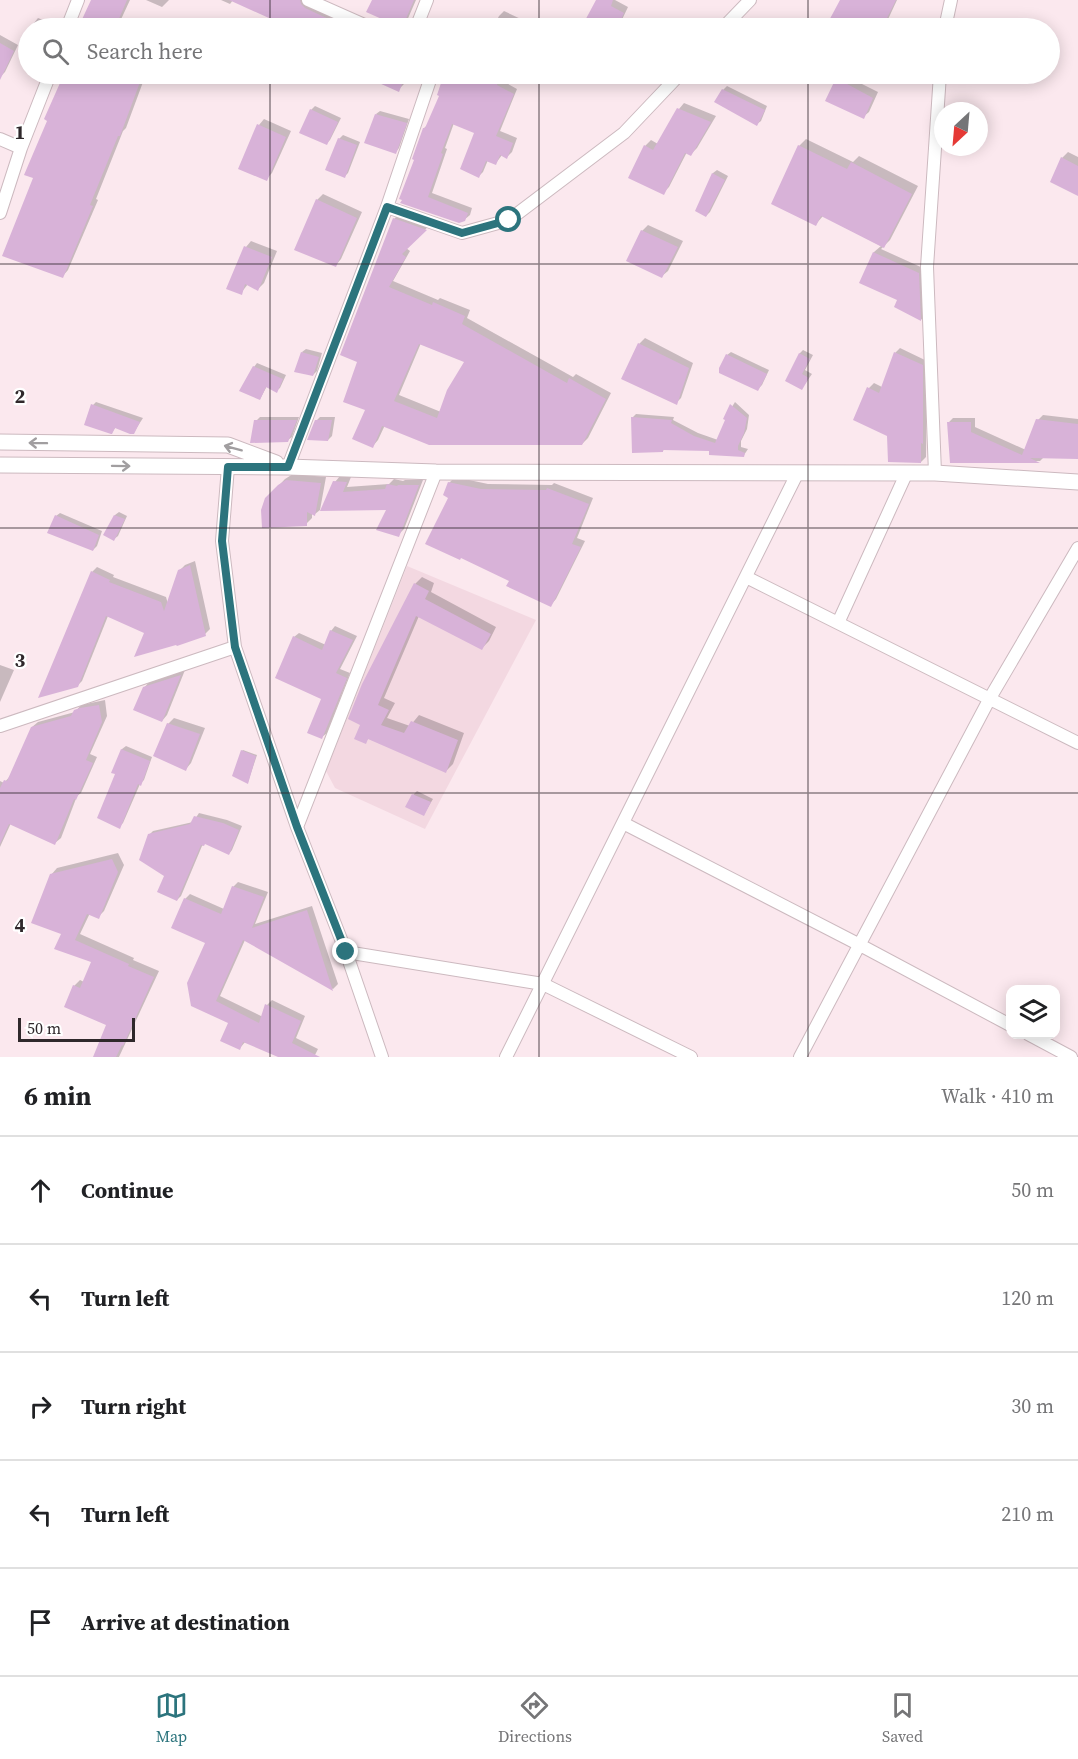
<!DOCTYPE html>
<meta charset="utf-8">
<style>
:root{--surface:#fff;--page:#f6f6f6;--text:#202124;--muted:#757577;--line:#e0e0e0;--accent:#2c747d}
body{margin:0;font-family:"Source Serif 4",serif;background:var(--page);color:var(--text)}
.controls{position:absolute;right:18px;bottom:18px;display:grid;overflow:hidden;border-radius:12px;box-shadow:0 3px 15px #0003}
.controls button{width:54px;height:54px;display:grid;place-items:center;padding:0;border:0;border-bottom:2px solid var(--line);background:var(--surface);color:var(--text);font:30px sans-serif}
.compass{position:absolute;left:934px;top:102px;width:54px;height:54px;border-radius:50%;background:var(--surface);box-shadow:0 3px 15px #0003;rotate:206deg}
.scale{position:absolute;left:18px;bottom:15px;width:117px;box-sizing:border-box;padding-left:6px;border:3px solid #2f282b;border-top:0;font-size:16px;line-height:21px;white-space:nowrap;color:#2f282b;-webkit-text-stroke:4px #fff;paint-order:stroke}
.stop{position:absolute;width:18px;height:18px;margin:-14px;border:4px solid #2c747d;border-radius:50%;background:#fff}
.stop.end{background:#2c747d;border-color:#fff;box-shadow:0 2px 6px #0008}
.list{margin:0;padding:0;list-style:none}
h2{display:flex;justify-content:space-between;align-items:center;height:78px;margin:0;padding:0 24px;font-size:26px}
h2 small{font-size:20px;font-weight:400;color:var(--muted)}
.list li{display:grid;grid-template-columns:39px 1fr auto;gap:18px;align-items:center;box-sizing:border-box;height:108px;padding:0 24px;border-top:2px solid var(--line)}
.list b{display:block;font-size:22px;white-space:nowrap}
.list em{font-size:20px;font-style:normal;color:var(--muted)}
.icon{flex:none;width:33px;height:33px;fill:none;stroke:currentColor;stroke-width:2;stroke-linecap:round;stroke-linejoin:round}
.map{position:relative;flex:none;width:1078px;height:1057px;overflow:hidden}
.search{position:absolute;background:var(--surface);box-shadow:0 3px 15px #0003;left:18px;right:18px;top:18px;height:66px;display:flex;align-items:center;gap:15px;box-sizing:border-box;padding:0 21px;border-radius:33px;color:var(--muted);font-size:22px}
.sheet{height:618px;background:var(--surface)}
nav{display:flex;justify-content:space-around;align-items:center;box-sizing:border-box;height:84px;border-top:2px solid var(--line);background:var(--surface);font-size:16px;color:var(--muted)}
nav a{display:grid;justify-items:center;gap:3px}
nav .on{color:var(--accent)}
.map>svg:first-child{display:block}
.built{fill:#f3d8e1}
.shadow{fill:#0003;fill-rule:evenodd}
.building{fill:#d8b2d8;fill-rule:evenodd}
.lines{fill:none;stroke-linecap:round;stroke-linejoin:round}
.minor-casing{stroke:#ccb9bf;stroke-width:14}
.tertiary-casing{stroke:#ccb9bf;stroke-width:17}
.minor{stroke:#fff;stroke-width:12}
.tertiary{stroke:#fff;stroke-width:15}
.oneway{stroke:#a19ea0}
.route{stroke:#2c747d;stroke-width:8}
.grid{fill:none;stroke:#2f282b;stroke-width:1.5;stroke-opacity:0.55}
.grid-label{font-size:20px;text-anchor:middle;font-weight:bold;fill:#2f282b;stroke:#fff;stroke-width:4.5;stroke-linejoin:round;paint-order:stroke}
</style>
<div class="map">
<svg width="1078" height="1057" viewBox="0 0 1078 1057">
<rect width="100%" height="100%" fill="#fbe8ee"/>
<path class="built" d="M 407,566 L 536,620 L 425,829 L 335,788 L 326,771 Z"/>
<path class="shadow" d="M 93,0 L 130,0 L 117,28 L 80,28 Z
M 146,0 L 169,0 L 162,7 Z
M 221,0 L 309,0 L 343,23 L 340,28 L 295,28 L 233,0 L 230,4 Z
M 374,0 L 416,0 L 406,23 L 401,27 Z
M 597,0 L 615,0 L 628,7 L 618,28 L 592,28 L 585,25 Z
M 842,0 L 897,0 L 884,28 L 827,28 Z
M 504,11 L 540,28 L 493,28 L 499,16 Z
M 38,18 L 63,28 L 30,28 Z
M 28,31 L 28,50 L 21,46 Z
M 0,35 L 18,45 L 5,72 L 0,77 Z
M 65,74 L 146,74 L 126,128 L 123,131 L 96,199 L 98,200 L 68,270 L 62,277 L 35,177 L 49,120 L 46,119 Z
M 155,74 L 170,74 L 166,78 Z
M 363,74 L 409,74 L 404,84 L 398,90 Z
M 447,74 L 460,75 L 460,74 L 502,74 L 501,80 L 517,89 L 500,131 L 517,138 L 512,152 L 507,157 L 502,155 L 496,163 L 488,160 L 483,172 L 479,176 L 476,132 L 454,123 L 445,148 L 447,149 L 432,193 L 472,208 L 470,215 L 464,220 L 402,202 L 424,128 L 429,124 L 441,95 Z
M 842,74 L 878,92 L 869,112 L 863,117 L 837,78 Z
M 727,86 L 767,106 L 761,121 L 757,124 L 723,90 Z
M 684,103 L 716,116 L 697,148 L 691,154 L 687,152 L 669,187 L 663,193 L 645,146 L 651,140 L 658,144 L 679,109 Z
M 315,106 L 341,118 L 330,140 L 327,143 L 311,110 Z
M 380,111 L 409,119 L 399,148 L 396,152 L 376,114 Z
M 264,119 L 291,131 L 272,173 L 266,179 L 240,168 L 259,125 Z
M 343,135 L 360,142 L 348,173 L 344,177 L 339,139 Z
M 806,139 L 853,162 L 859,156 L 918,186 L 890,240 L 881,249 L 923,268 L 925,315 L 921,320 L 899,300 L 861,282 L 874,252 L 881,246 L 823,216 L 816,224 L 773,204 L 799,146 Z
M 1068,152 L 1078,157 L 1078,194 L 1062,158 Z
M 717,170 L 728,176 L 710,212 L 706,216 L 697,210 L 713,173 Z
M 323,194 L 362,212 L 341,259 L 336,265 L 317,200 Z
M 400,213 L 431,224 L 406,248 L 410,251 L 393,281 L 438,300 L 440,298 L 470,310 L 467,318 L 573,377 L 576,374 L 611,393 L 588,438 L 582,444 L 385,425 L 378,440 L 373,446 L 359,361 L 394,219 ZM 421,343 L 466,361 L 441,412 L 399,395 Z
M 648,225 L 683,241 L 668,271 L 662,276 L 642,231 Z
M 251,241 L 277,251 L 264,283 L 258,289 L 248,284 L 241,293 L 246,247 Z
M 645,338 L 693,363 L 681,398 L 676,403 L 623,378 L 639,344 Z
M 900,348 L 927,361 L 926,457 L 921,462 L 889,435 L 855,419 L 869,388 L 874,383 L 882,387 L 895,353 Z
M 306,349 L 322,353 L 317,371 L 313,375 L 302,352 Z
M 803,350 L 813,355 L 805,370 L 812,374 L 802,388 L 787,380 L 800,353 Z
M 731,352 L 769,370 L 762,385 L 758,389 L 727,355 Z
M 257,363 L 286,375 L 280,388 L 276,391 L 267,386 L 260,399 L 254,367 Z
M 96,402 L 143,418 L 134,432 L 116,427 L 112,432 L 93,405 Z
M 735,402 L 749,415 L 747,429 L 741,441 L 741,447 L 748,449 L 744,455 L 710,449 L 665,448 L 663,451 L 632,418 L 636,414 L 674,417 L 673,420 L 698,433 L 718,440 L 727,419 L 725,418 Z
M 1043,415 L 1078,419 L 1078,457 L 1044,457 L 1040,461 L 951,462 L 948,423 L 953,418 L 975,418 L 975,427 L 1026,450 L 1038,420 Z
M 260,417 L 299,417 L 292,437 L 288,440 L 256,421 Z
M 320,417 L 335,417 L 332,436 L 328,440 L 316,421 Z
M 293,474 L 326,477 L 320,510 L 315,514 L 312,513 L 312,518 L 306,524 L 266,499 L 285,479 Z
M 340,476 L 351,477 L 347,487 L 389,484 L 394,479 L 403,481 L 405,480 L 423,480 L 404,529 L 398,535 L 388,508 L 322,510 L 335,482 Z
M 455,477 L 488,484 L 552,485 L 554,483 L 593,498 L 577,538 L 585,541 L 556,599 L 551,605 L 511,580 L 449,483 Z
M 119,512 L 127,516 L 118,536 L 114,539 L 115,515 Z
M 60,513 L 102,531 L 97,546 L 93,550 L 56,516 Z
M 195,561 L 210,629 L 205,634 L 145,632 L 108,616 L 82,681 L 77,686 L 92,572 L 97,567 L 114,575 L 113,577 L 166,597 L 168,604 L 179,571 L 185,565 Z
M 422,577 L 434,583 L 431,592 L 496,627 L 489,641 L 482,648 L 419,616 L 384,698 L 395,703 L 387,718 L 410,726 L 419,715 L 464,733 L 453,764 L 446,771 L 369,738 L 365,742 L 415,584 Z
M 335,626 L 357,636 L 340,669 L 350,673 L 327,733 L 322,737 L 323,698 L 294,637 L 299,633 L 326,645 L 331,631 Z
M 0,665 L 14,670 L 0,702 Z
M 185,670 L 167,715 L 162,721 L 144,688 L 150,681 Z
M 105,700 L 107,716 L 90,754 L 97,757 L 81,793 L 77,796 L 61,838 L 55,843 L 11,823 L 0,847 L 0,781 L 4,783 L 11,775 L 32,727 L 38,722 L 75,712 L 81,705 Z
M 174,718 L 205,728 L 191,763 L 186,769 L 168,724 Z
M 126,746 L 152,757 L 144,780 L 140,784 L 123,823 L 119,827 L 117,774 L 113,772 L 122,749 Z
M 243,750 L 257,755 L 248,782 L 242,751 Z
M 417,791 L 433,799 L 424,814 L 413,795 Z
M 199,813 L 227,820 L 242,826 L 232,850 L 229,854 L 205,843 L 202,846 L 181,896 L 177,900 L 149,835 L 153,831 L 193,822 Z
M 118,853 L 124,865 L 104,911 L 98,917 L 90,913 L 80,934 L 134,958 L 133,960 L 159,971 L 119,1057 L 95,1057 L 108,1025 L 74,986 L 80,980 L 84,982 L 93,961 L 64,933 L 51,875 L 57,868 Z
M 238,882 L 268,892 L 255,924 L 312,906 L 338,984 L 333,989 L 245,940 L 220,996 L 263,1017 L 267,1005 L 272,1000 L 305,1016 L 296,1038 L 318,1049 L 314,1057 L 282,1057 L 246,1041 L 240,1048 L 230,1022 L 192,1005 L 207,942 L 185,899 L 190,894 L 224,909 L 233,887 Z"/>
<path class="building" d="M 91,0 L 127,0 L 115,28 L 78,28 Z
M 229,0 L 300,0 L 301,4 L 305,8 L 348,28 L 291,28 Z
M 372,0 L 414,0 L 402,28 L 366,12 Z
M 596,0 L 613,0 L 611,6 L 624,13 L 617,28 L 581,28 Z
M 840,0 L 896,0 L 882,28 L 825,28 Z
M 0,43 L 14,51 L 0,80 Z
M 64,74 L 143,74 L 120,136 L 118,136 L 90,205 L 93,206 L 63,278 L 2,256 L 33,178 L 24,175 L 47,121 L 44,119 Z
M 359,74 L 406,74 L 399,92 Z
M 444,74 L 500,74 L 497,85 L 514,94 L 496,136 L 513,143 L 507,159 L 500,155 L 496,165 L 486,161 L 479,178 L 460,169 L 474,133 L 452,124 L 441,153 L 443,154 L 428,197 L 468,213 L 465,221 L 459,223 L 400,203 L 402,200 L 399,199 L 414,160 L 412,159 L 423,128 L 425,128 L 439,96 L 437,95 Z
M 836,78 L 873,98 L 864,119 L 825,101 Z
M 722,89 L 765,110 L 757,126 L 714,102 Z
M 677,108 L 711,122 L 691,156 L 685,153 L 664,195 L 628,178 L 644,145 L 653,150 Z
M 310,109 L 338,122 L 327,145 L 299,133 Z
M 375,114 L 407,123 L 396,154 L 364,143 Z
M 257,124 L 286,137 L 267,181 L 238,169 Z
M 338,138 L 357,145 L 345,178 L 325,170 Z
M 798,145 L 847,169 L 851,162 L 912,194 L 884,248 L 821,216 L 816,226 L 771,204 Z
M 1061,157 L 1078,166 L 1078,196 L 1050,182 Z
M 712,173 L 725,180 L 706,217 L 695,211 Z
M 316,199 L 357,218 L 336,267 L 294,250 Z
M 393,218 L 427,230 L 402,254 L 406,257 L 389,287 L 432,305 L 433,302 L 465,316 L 462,324 L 567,383 L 569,378 L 606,399 L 582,445 L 429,445 L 382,426 L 373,448 L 352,439 L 365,410 L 343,402 L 357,362 L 340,355 ZM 419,344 L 464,362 L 447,390 L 437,418 L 394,401 Z
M 641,230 L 678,247 L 662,278 L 626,261 Z
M 244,246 L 272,257 L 258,291 L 245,284 L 242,295 L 226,289 Z
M 873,252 L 919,273 L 921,321 L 894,307 L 897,300 L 859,283 Z
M 638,343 L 689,368 L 677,405 L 621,379 Z
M 301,352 L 319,357 L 313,376 L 294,372 Z
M 894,352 L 923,365 L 923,444 L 921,443 L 921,463 L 888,462 L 887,436 L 853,420 L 867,387 L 879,393 Z
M 799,353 L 810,359 L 802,374 L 809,378 L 802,390 L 785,381 Z
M 726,354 L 767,374 L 758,391 L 719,373 L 719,368 Z
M 253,366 L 283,379 L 277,393 L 266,387 L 260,400 L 239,391 Z
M 91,404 L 140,422 L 134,434 L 130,434 L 115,428 L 112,434 L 111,434 L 84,425 Z
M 730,404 L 747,418 L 744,433 L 738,446 L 738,450 L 745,453 L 744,457 L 709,455 L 709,451 L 663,450 L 663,452 L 632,453 L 631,417 L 672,420 L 671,423 L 694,436 L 715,443 L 725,420 L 723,419 Z
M 1036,419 L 1078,424 L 1078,459 L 1030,458 L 1040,463 L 950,463 L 947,422 L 971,422 L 971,432 L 1022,455 Z
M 254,420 L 297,420 L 288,442 L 250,443 Z
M 315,420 L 332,420 L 328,441 L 307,440 Z
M 286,480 L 321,483 L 315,516 L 307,512 L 307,526 L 262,528 L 261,510 L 265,498 L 278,485 Z
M 333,481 L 347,482 L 343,492 L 385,489 L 387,484 L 397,486 L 398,485 L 419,485 L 399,537 L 376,530 L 386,510 L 320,511 Z
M 448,482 L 481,489 L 546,490 L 547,488 L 589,504 L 572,544 L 581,547 L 551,607 L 506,586 L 509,581 L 461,558 L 460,560 L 425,544 L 448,498 L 443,495 Z
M 55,515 L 99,535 L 93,551 L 47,533 Z
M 114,515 L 125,519 L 114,541 L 103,535 Z
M 190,565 L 206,636 L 177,646 L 176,645 L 134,657 L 144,633 L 106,616 L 78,687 L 38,698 L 91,571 L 110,580 L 109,582 L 161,602 L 164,611 L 178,570 Z
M 414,583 L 429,591 L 425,599 L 491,634 L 482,650 L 416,616 L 378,705 L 389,710 L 381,725 L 404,733 L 411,721 L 458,740 L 446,773 L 368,739 L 366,744 L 354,739 L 360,725 L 348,719 L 362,684 Z
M 330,630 L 353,640 L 336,673 L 347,678 L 322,739 L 307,733 L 321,699 L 275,678 L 293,636 L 322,650 Z
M 181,675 L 162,722 L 133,710 L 143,687 Z
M 99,705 L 102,722 L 86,760 L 93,763 L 76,800 L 74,799 L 55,845 L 9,824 L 0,844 L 0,788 L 4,780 L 7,781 L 31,727 L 71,716 L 74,710 L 80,708 Z
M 167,723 L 200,734 L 186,771 L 153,756 Z
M 121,749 L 150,761 L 141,786 L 138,784 L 120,829 L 97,818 L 115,774 L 111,773 Z
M 241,750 L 256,756 L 248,784 L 232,776 Z
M 412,794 L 431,802 L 424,816 L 405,807 Z
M 194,816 L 223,823 L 239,830 L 229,855 L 205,844 L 204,846 L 201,845 L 177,901 L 157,892 L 164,876 L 139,860 L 148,834 L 190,824 Z
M 112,859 L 118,872 L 99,919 L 87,914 L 75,940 L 129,964 L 128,966 L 154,977 L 123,1046 L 122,1045 L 116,1057 L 93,1057 L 106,1025 L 64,1007 L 73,985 L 80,988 L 91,962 L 54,949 L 61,934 L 31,923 L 50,874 Z
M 232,886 L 264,897 L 252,928 L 307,910 L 333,991 L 243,940 L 216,1001 L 259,1023 L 265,1004 L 301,1021 L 292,1043 L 320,1057 L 278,1057 L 243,1042 L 240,1050 L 220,1041 L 228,1023 L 191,1006 L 187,983 L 205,943 L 171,928 L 184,898 L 221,914 Z"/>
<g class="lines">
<g class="minor-casing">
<path id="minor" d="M 308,0 L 371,28
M 67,28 L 78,0
M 416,28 L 427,0
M 723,28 L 750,0
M 945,28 L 951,0
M 0,139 L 21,148
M 387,207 L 462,233 L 509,220 L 624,133 L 680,74
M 0,213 L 21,148 L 50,74
M 228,467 L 222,541 L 235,647 L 297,827 L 346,952 L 382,1057
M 288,467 L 387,207 L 432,74
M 935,473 L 927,267 L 940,74
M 746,577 L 1078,743
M 838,623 L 907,472
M 0,726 L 235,647
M 623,823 L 860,945 L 1010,1025
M 297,827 L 436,472
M 346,952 L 543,984 L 691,1057
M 1028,1034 L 1071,1057
M 506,1057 L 798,472
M 800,1057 L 990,698 L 1078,548"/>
</g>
<g class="tertiary-casing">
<path id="tertiary" d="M 0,442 L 228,445 L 276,463
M 0,465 L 288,467 L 436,472 L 935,473 L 1078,482"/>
</g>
<use href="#minor" class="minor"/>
<use href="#tertiary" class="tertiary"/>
</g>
<defs><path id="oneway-shaft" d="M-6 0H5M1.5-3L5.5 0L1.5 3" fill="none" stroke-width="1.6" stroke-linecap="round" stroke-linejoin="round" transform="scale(1.5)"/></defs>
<g class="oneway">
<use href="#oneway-shaft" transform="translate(38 443) rotate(-179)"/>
<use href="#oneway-shaft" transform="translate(233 448) rotate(-165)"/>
<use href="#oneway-shaft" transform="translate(121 466) rotate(1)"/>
</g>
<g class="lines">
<path class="route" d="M 346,952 L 297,827 L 235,647 L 222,541 L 228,467 L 288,467 L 387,207 L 462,233 L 509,220"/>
</g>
<path class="grid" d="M 270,0 L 270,28M 539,0 L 539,28M 808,0 L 808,28M 270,74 L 270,1057M 539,74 L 539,1057M 808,74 L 808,1057M 0,264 L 1078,264M 0,528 L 1078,528M 0,793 L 1078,793"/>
<g class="grid-label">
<text x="20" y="139">1</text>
<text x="20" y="403">2</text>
<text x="20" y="667">3</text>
<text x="20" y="932">4</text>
</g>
</svg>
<div class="controls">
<button><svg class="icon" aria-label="layers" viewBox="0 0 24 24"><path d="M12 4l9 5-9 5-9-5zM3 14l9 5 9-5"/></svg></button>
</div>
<svg class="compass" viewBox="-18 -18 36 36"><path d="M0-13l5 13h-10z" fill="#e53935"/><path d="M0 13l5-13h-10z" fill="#757577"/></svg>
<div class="scale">50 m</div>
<div class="stop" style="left:509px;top:220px"></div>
<div class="stop end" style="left:346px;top:952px"></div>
<div class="search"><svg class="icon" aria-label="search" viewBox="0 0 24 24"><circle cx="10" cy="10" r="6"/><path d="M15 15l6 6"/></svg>Search here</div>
</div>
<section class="sheet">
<h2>6 min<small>Walk · 410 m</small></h2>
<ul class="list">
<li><svg class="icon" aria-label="ahead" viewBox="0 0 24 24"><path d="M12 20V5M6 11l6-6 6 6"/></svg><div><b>Continue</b></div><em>50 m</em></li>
<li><svg class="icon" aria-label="left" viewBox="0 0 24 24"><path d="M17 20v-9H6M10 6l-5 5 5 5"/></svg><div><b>Turn left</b></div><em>120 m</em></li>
<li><svg class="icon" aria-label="right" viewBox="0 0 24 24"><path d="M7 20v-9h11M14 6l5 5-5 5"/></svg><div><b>Turn right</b></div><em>30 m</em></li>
<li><svg class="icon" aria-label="left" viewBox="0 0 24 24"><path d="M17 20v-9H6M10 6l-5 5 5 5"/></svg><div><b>Turn left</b></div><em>210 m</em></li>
<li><svg class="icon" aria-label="arrive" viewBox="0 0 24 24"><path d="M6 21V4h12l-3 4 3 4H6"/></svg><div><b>Arrive at destination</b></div></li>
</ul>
</section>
<nav>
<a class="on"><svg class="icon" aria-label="map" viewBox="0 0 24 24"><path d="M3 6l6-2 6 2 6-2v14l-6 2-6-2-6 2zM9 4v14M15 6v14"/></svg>Map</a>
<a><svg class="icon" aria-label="directions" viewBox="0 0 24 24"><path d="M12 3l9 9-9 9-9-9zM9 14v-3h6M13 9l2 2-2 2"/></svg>Directions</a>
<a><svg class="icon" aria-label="saved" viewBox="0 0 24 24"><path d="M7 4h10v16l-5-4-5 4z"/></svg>Saved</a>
</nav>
